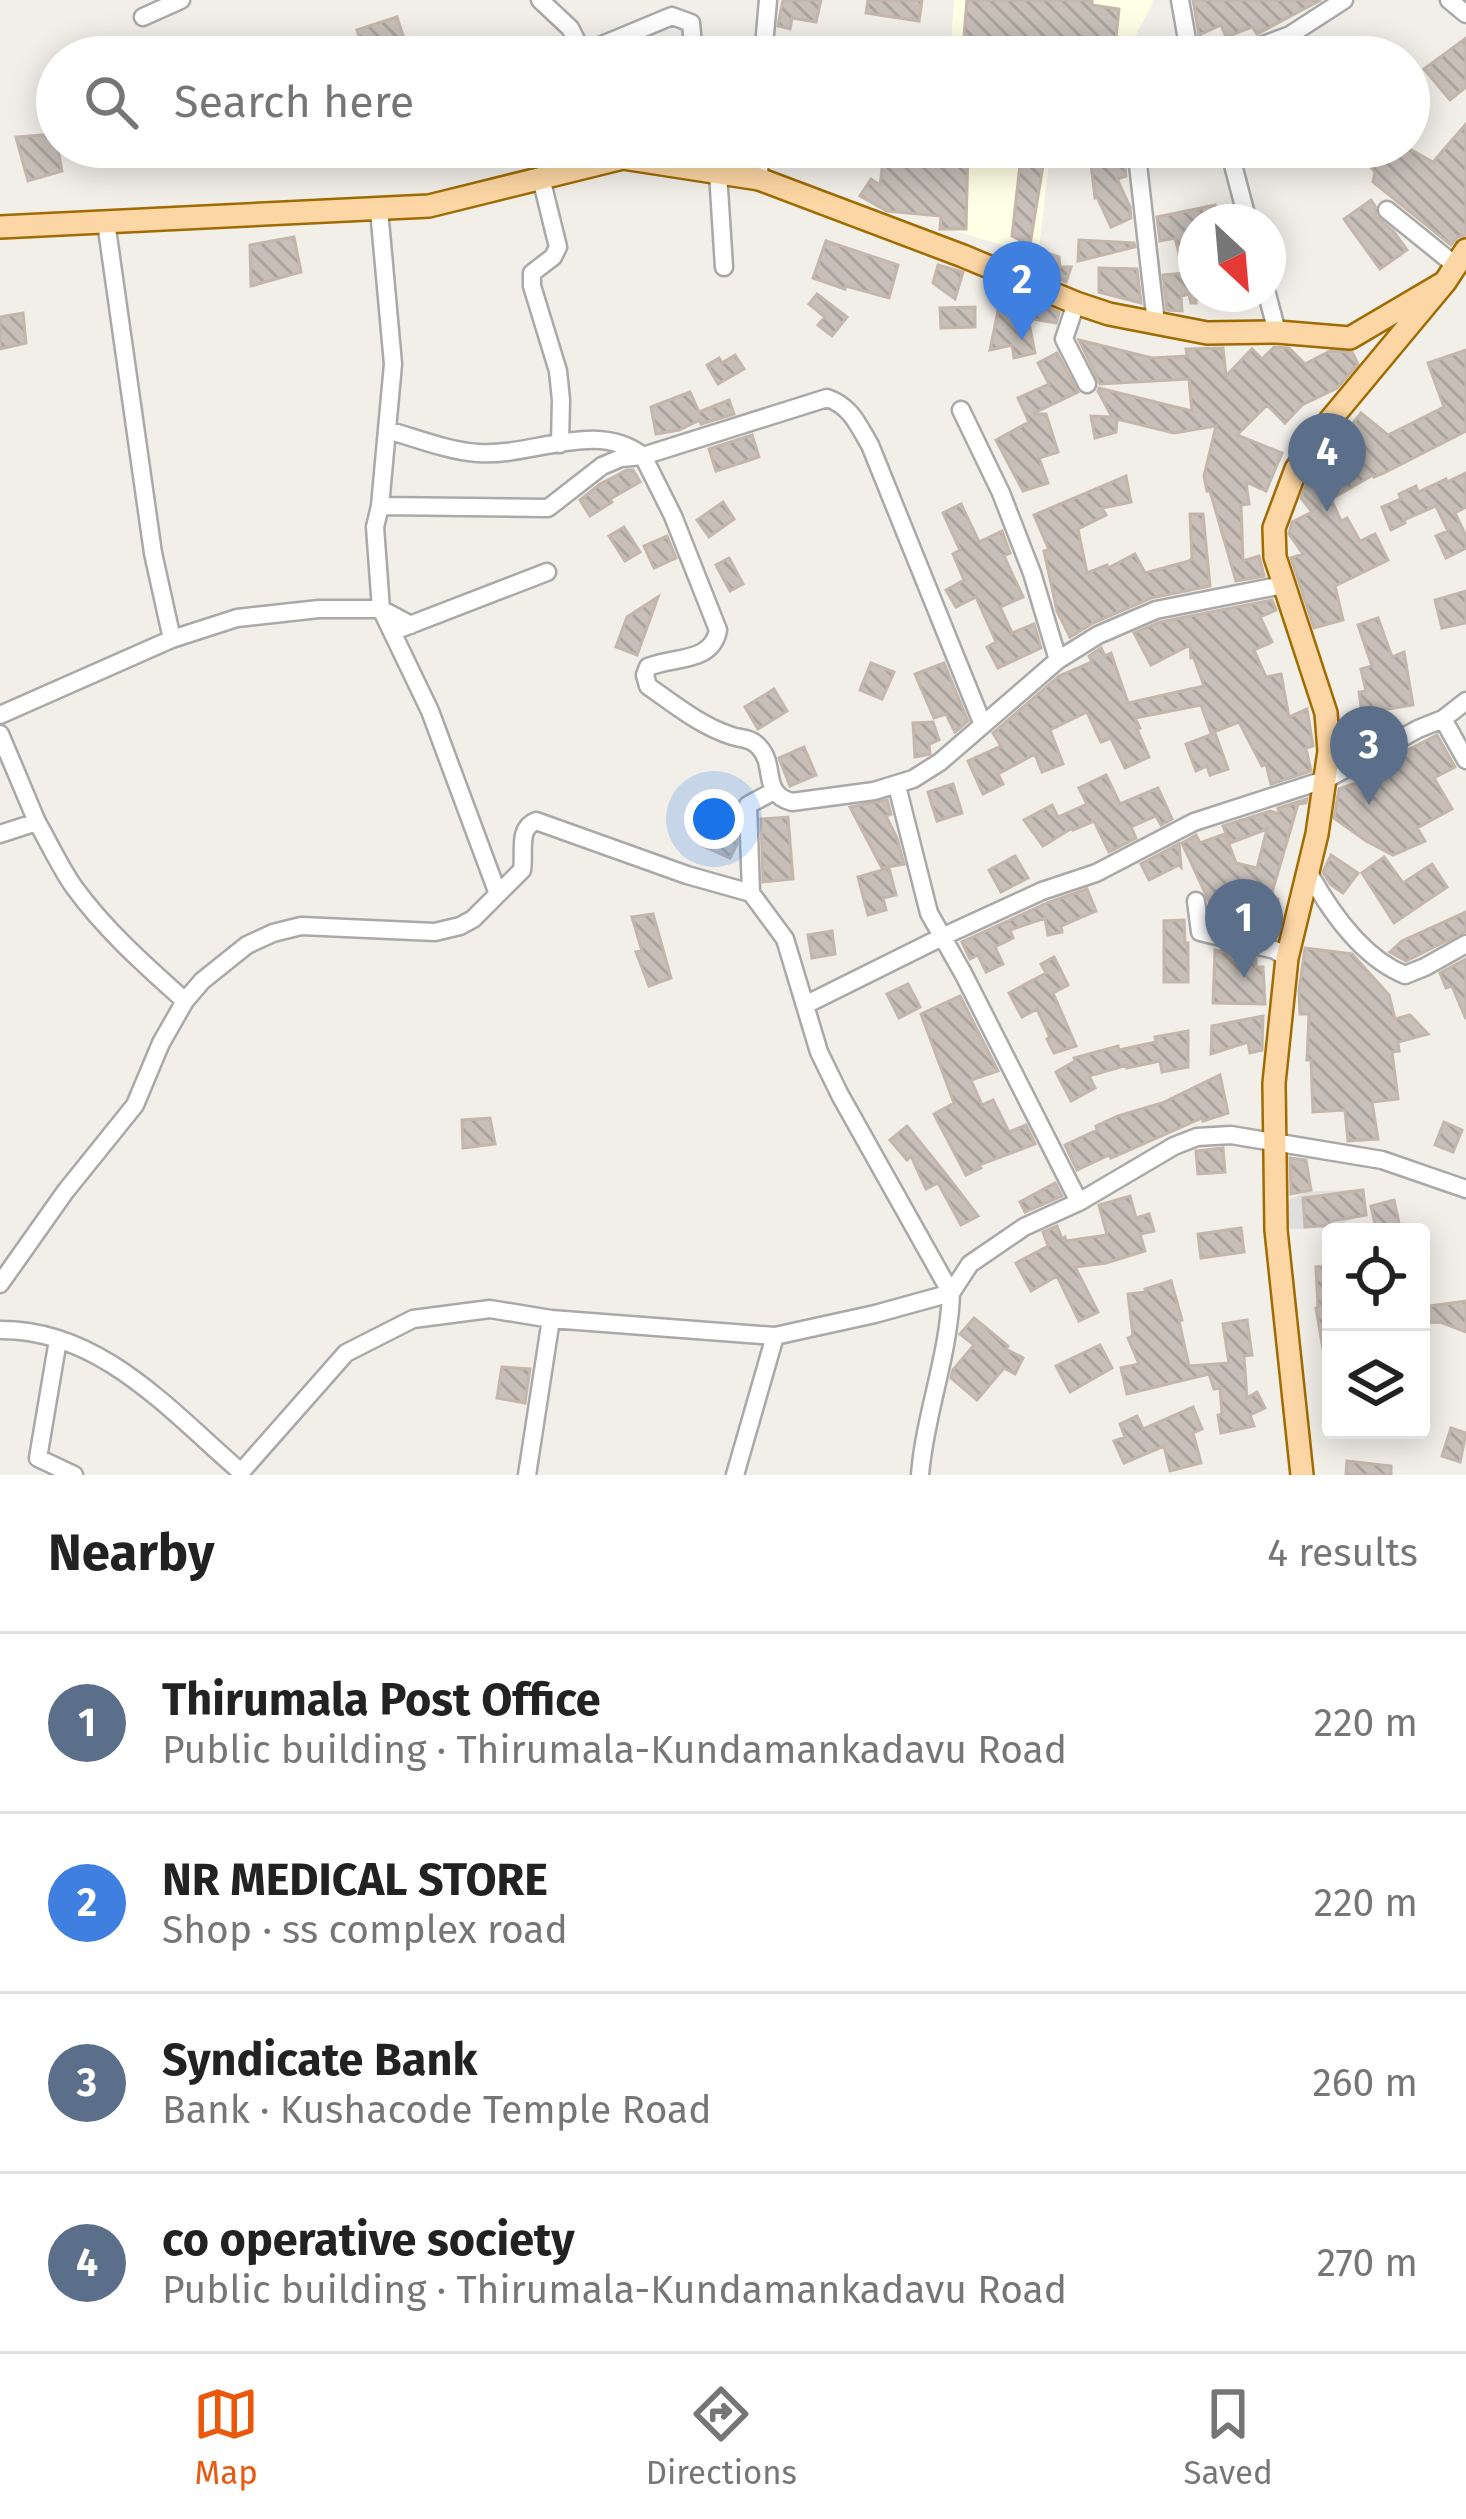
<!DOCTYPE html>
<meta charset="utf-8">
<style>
:root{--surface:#fff;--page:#f6f6f6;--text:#222;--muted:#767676;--line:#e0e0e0;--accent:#ea580c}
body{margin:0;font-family:"Fira Sans",sans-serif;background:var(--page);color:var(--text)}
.controls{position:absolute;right:36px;bottom:36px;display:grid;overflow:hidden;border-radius:12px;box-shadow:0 6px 30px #0003}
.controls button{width:108px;height:108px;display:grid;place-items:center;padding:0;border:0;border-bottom:3px solid var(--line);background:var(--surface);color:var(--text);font:60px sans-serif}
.compass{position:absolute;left:1178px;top:204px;width:108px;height:108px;border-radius:50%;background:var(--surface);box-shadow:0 6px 30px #0003;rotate:154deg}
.you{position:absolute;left:714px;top:819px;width:42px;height:42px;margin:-30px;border:9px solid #fff;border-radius:50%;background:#1a73e8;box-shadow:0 0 0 18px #1a73e833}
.badge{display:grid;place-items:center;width:78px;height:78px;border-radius:50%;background:var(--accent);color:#fff;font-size:39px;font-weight:700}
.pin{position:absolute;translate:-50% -99px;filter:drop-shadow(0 3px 6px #0008)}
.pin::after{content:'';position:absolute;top:63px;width:42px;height:36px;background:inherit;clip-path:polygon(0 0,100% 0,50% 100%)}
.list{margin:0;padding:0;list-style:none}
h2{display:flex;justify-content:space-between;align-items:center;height:156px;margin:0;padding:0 48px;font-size:51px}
h2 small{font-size:39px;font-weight:400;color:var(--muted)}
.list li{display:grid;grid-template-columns:78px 1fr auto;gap:36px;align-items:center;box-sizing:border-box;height:180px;padding:0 48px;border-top:3px solid var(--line)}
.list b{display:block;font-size:45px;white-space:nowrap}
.list p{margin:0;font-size:39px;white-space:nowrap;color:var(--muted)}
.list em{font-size:39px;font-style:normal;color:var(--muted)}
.icon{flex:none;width:66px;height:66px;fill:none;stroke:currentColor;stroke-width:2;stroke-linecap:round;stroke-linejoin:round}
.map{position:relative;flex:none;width:1466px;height:1475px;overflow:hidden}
.search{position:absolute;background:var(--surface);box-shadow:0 6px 30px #0003;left:36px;right:36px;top:36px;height:132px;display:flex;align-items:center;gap:30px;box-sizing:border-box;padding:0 42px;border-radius:66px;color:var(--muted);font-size:45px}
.sheet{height:876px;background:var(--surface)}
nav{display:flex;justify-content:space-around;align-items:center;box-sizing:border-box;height:168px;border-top:3px solid var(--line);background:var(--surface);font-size:33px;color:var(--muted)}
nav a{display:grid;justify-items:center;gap:6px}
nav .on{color:var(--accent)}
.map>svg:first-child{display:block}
.residential{fill:#e0dfdf}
.education{fill:#ffffe5}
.building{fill:url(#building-back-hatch);stroke:#c4b6ab;stroke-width:3}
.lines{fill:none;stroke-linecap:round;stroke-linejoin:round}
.minor-casing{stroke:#a9a9a9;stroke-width:21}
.major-casing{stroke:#a06b00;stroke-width:26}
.minor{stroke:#fff;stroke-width:16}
.major{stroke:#fcd6a4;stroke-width:21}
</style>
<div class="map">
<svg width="1466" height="1475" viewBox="0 0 1466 1475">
<defs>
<pattern id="building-back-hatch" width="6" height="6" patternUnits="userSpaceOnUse" patternTransform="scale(3)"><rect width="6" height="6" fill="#c7bfb8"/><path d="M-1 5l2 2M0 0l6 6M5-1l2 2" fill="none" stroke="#aba49e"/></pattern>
</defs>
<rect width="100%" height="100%" fill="#f2efe9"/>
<path class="residential" d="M 1364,1189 L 1366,1214 L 1331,1228 L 1288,1229 L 1287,1201 L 1306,1192 Z"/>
<path class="education" d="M 954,0 L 1152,0 L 1153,3 L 1124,57 L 950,57 Z
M 944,147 L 1051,147 L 1038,256 L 939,226 Z"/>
<path class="building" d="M 783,0 L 821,0 L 816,22 L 792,18 L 790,29 L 778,26 Z
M 868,0 L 922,0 L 919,21 L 866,13 Z
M 967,0 L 1092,0 L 1092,5 L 1119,9 L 1114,57 L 965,57 L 970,37 L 964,36 Z
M 1193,0 L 1321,0 L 1257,34 L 1252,27 L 1226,37 L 1221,25 L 1199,35 Z
M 397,17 L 410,57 L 365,57 L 357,30 Z
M 1466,38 L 1466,87 L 1450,100 L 1424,69 Z
M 1466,124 L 1466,235 L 1458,237 L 1451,245 L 1373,182 L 1375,172 L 1353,147 L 1406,147 L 1433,162 Z
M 55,134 L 62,171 L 28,181 L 16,137 Z
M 885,147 L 968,147 L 966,229 L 940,229 L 941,216 L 887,211 L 860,196 L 871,179 L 880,185 Z
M 1022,147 L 1046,147 L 1030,245 L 1012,236 Z
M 1089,147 L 1109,147 L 1105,163 L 1124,157 L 1126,176 L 1117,179 L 1130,207 L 1131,218 L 1111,227 L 1097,197 L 1095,198 Z
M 1371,200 L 1375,206 L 1376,216 L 1394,232 L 1407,250 L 1380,269 L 1344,219 Z
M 1215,205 L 1215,208 L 1231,207 L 1235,222 L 1196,222 L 1196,303 L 1191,303 L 1189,294 L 1181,296 L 1182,311 L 1167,310 L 1163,275 L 1184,273 L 1175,238 L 1160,241 L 1157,217 Z
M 294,237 L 301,272 L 251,286 L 250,245 Z
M 1079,240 L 1134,243 L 1135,247 L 1078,261 Z
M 826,241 L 898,265 L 889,298 L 846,286 L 845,289 L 813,278 Z
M 1046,253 L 1059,257 L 1060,267 L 1071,267 L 1066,282 L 1030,267 L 1042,266 Z
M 938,265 L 963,272 L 955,299 L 933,283 Z
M 1099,268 L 1137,269 L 1141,303 L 1099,292 Z
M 817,294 L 847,317 L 832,336 L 818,325 L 825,317 L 809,304 Z
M 1001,296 L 1033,301 L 1059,312 L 1056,323 L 1028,318 L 1035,353 L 1014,358 L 1012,345 L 990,350 Z
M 975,307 L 975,327 L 941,328 L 940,308 Z
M 23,313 L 26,343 L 0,349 L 0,317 Z
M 1079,340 L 1152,358 L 1187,356 L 1186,349 L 1223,348 L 1226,376 L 1252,349 L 1262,359 L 1274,347 L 1289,348 L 1305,364 L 1330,351 L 1352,352 L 1358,364 L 1337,388 L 1302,405 L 1285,423 L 1267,405 L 1237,435 L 1282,453 L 1266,491 L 1246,482 L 1249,504 L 1241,505 L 1243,561 L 1259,556 L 1264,576 L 1236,581 L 1210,491 L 1207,491 L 1204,476 L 1216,426 L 1174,433 L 1117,419 L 1116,432 L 1095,438 L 1091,416 L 1112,417 L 1098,391 L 1099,388 L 1192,411 L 1189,379 L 1100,384 Z
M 1466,350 L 1466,431 L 1384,473 L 1374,477 L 1373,475 L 1331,499 L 1341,521 L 1347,518 L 1360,541 L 1375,534 L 1388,560 L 1335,586 L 1343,620 L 1314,628 L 1291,558 L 1303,554 L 1289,534 L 1292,522 L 1312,512 L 1301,498 L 1307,482 L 1320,473 L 1321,475 L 1343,463 L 1356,446 L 1343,436 L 1361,413 L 1388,435 L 1444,407 L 1428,363 Z
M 1057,353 L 1078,392 L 1032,414 L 1046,414 L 1058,452 L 1039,458 L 1048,483 L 1023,491 L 996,440 L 1029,422 L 1018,398 L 1049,384 L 1038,363 Z
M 735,355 L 744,369 L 718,384 L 707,365 L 719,358 L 722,363 Z
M 690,392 L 699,412 L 729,400 L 734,414 L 701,424 L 700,420 L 679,430 L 656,434 L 651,407 Z
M 752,435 L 759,457 L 716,471 L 709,449 Z
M 627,470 L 633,470 L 640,482 L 610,499 L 612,502 L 590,516 L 580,500 L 600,484 Z
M 1466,473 L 1466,507 L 1455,513 L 1466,536 L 1466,548 L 1446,558 L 1436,536 L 1448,531 L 1436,506 L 1404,520 L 1405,523 L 1391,530 L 1382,507 L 1401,499 L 1399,494 L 1416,486 L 1418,492 L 1446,479 L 1447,482 Z
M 1126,476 L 1131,502 L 1102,508 L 1106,515 L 1078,529 L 1087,573 L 1107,565 L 1108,568 L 1135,554 L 1145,573 L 1189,561 L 1192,558 L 1190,514 L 1203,514 L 1210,586 L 1151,598 L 1093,623 L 1070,637 L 1057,611 L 1044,551 L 1049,550 L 1034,515 Z
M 723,502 L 734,519 L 709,537 L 697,520 Z
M 961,504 L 979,542 L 1002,531 L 1010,553 L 1004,556 L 1023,597 L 1000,607 L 1012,633 L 1034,624 L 1041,648 L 998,668 L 987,647 L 996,642 L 976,597 L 956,607 L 946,590 L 964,580 L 953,554 L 960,550 L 943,513 Z
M 624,527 L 640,552 L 625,561 L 609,536 Z
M 667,536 L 676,558 L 654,568 L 644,546 Z
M 729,558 L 743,584 L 730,591 L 716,565 Z
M 1466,591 L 1466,623 L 1442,628 L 1435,600 Z
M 658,597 L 637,655 L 616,647 L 627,617 Z
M 1272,600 L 1276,610 L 1260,617 L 1272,642 L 1254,650 L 1266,677 L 1281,674 L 1289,717 L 1307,709 L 1313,746 L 1306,748 L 1311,771 L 1271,784 L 1266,764 L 1262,766 L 1239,722 L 1211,733 L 1201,705 L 1135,718 L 1140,728 L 1137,729 L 1149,757 L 1125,768 L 1111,738 L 1101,742 L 1087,712 L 1050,730 L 1063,764 L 1042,772 L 1035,754 L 998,774 L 1003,784 L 983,794 L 968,761 L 1001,746 L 993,733 L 1059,676 L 1092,662 L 1089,656 L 1101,648 L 1105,656 L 1111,653 L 1128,703 L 1204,686 L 1194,658 L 1191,658 L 1190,645 L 1151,665 L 1134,633 L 1160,622 Z
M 1378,618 L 1392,657 L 1404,652 L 1413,705 L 1362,713 L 1359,692 L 1366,691 L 1361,669 L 1372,666 L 1358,625 Z
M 871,663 L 894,672 L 882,699 L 860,690 Z
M 944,663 L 968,721 L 955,732 L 946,714 L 934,718 L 915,674 Z
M 774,689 L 787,711 L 758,729 L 745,707 Z
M 933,722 L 939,740 L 929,744 L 930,754 L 915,757 L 913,723 Z
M 1215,733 L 1228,769 L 1210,775 L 1207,766 L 1196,771 L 1186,744 Z
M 1437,735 L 1455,767 L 1434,778 L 1452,809 L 1417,828 L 1425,841 L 1393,855 L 1366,841 L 1334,818 L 1339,789 L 1392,771 L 1387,761 Z
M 804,747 L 816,775 L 790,786 L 779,758 Z
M 1106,775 L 1120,804 L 1158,788 L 1172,819 L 1161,825 L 1156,816 L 1131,827 L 1136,838 L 1109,852 L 1094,821 L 1073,830 L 1072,828 L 1043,846 L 1024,820 L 1052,805 L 1058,817 L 1087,804 L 1079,788 Z
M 953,784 L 962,813 L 937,821 L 928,792 Z
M 1307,799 L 1306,803 L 1298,804 L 1270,899 L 1278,899 L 1277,936 L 1250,931 L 1249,915 L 1239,915 L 1238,899 L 1212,908 L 1182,843 L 1196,835 L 1200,843 L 1225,834 L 1236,863 L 1257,868 L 1267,829 L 1230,843 L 1223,826 L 1270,811 L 1279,814 L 1278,808 Z
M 887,800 L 891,814 L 886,816 L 897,838 L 904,864 L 882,868 L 850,807 Z
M 720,811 L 736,816 L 737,844 L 730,858 L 703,846 L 711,830 L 714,831 Z
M 788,817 L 793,879 L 763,882 L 761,819 Z
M 1179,844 L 1181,867 L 1179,865 L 1149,880 L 1141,864 Z
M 1331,855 L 1358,873 L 1343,893 L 1331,885 L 1323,872 Z
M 1015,856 L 1028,878 L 1001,892 L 989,870 Z
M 1384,857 L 1403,883 L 1432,864 L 1447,887 L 1394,923 L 1362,873 Z
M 889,868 L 896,895 L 883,898 L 886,910 L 868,915 L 858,877 Z
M 1087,889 L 1096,911 L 1061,926 L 1062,932 L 1048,935 L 1045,918 L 1010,930 L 1013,938 L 995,947 L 1003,964 L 986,972 L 978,955 L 970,959 L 962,942 L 1047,903 Z
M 1466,912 L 1466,931 L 1406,961 L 1390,952 L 1402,941 Z
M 653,914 L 671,978 L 649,986 L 636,952 L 642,951 L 632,917 Z
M 1184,920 L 1185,943 L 1188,943 L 1188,982 L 1164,982 L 1164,921 Z
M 832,931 L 835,954 L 812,958 L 808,935 Z
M 1305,948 L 1352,954 L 1389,995 L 1395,1019 L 1410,1015 L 1428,1034 L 1398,1042 L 1399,1051 L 1392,1052 L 1398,1099 L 1372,1102 L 1378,1139 L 1348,1141 L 1345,1110 L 1313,1112 L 1311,1060 L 1307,1060 L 1309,1014 L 1300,1014 L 1299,991 Z
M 1215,950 L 1256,959 L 1256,967 L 1263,967 L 1265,1004 L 1213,1003 Z
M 1054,957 L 1068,985 L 1053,993 L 1076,1046 L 1054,1053 L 1047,1039 L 1050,1037 L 1037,1009 L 1022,1017 L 1009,993 L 1046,973 L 1041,964 Z
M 1466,959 L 1466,1019 L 1452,986 L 1446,988 L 1440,973 Z
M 908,984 L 920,1007 L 899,1018 L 887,994 Z
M 960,996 L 998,1071 L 971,1080 L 982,1105 L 993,1100 L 1009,1132 L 1026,1125 L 1035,1144 L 979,1165 L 981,1168 L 966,1175 L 934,1114 L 954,1103 L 921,1014 Z
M 1263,1016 L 1262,1050 L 1250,1053 L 1248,1042 L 1211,1054 L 1212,1026 Z
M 1188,1031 L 1188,1067 L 1162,1072 L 1160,1061 L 1127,1068 L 1127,1065 L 1089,1076 L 1095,1088 L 1071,1101 L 1056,1072 L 1075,1061 L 1074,1058 L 1118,1046 L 1119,1050 L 1156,1042 L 1155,1037 Z
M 1220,1075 L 1228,1113 L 1203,1121 L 1202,1118 L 1111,1158 L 1109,1155 L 1077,1170 L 1065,1145 L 1097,1130 L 1096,1126 L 1118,1116 L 1162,1103 Z
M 490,1118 L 495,1144 L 463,1148 L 462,1120 Z
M 1444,1122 L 1462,1130 L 1453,1152 L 1435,1145 Z
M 907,1126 L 945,1173 L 978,1216 L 961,1225 L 938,1183 L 926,1189 L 911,1156 L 907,1160 L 890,1140 Z
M 1223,1148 L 1225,1172 L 1198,1174 L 1196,1151 Z
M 1290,1158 L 1306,1160 L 1311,1190 L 1291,1194 Z
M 1055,1183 L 1062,1196 L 1025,1212 L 1020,1202 Z
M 1363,1190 L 1366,1215 L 1331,1221 L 1331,1225 L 1305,1227 L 1303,1198 Z
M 1130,1196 L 1136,1218 L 1149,1214 L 1154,1231 L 1140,1234 L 1145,1251 L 1106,1263 L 1075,1267 L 1098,1312 L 1079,1321 L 1057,1276 L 1031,1291 L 1016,1263 L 1048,1246 L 1043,1232 L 1057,1226 L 1062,1239 L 1065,1237 L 1066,1241 L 1107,1235 L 1099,1205 Z
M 1394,1200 L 1399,1223 L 1376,1229 L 1371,1206 Z
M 1241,1228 L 1244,1252 L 1201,1258 L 1198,1234 Z
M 1331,1266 L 1331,1354 L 1324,1355 L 1316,1308 L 1318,1307 L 1316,1267 Z
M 1171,1281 L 1182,1320 L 1179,1321 L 1189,1366 L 1229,1363 L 1223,1324 L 1247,1320 L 1252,1355 L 1244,1356 L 1247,1398 L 1257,1392 L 1265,1408 L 1250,1415 L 1254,1426 L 1221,1433 L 1218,1415 L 1222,1414 L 1220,1388 L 1214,1389 L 1209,1374 L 1127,1394 L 1121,1368 L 1139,1364 L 1128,1338 L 1133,1336 L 1128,1294 L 1146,1292 L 1145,1289 Z
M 1466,1301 L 1466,1332 L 1440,1322 L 1424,1323 L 1422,1307 Z
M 974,1318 L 1008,1346 L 1006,1349 L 1023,1358 L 1015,1374 L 1004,1368 L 977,1400 L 951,1378 L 953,1370 L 974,1345 L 960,1334 Z
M 1100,1345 L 1112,1368 L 1070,1392 L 1056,1366 Z
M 502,1367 L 530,1369 L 525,1403 L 497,1398 Z
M 1193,1407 L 1202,1429 L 1193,1433 L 1201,1463 L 1170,1471 L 1164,1446 L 1124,1463 L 1114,1441 L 1125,1437 L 1120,1424 L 1137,1416 L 1143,1429 Z
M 1451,1428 L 1466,1433 L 1460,1462 L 1442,1456 Z
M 1347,1461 L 1391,1466 L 1391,1475 L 1346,1475 Z"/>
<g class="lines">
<g class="minor-casing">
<path id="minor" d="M 540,0 L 570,28 L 585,57
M 1180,0 L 1189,51 L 1253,49 L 1290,35 L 1344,0
M 1449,0 L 1466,14
M 143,17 L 181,0
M 583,53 L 672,16 L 691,23 L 694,57
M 763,57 L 768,0
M 712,147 L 718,173 L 724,267
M 1136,147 L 1156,323
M 1232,161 L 1248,222
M 541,178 L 558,247 L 553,257 L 532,273 L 532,286 L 558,371 L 561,400 L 560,444
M 759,179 L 760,147
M 379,210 L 393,364 L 380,506 L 375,527 L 381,609 L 430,711 L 498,894
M 1387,210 L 1455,265
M 106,222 L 153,553 L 172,639
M 1267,294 L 1277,332
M 1076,303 L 1064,339 L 1087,384
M 961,410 L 1001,493 L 1032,573 L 1058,660
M 387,430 C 416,438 448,451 478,453 C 533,457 596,419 643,456 L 827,398 C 851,406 858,425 870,445 L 983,725
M 380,506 L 548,508 L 602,466 L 621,458 L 643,456 L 673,516 L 718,630 C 712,663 675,656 648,667 L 645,675 L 648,686 C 675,705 701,726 732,736 C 742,739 752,738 759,747 C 777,766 760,793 792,802 L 874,791 L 913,779 L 940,762 L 1058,660 L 1098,635 L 1156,610 L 1283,585
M 402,628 L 547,572
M 0,715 L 172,639 L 237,618 L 319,609 L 381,609 L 411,625
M 1443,719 L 1466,760
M 0,734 L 37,822 L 0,834
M 897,786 L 929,913 L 964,975 L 1079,1202
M 37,822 C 49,843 60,867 74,887 C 106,931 145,965 185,1001
M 1309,873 C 1330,911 1363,958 1405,975 L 1425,967 L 1466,944
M 751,893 L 748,805 L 774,791
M 1196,901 L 1200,932 L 1275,950 L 1287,958
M 805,1005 L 944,936 L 1042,891 L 1096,873 L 1194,822 L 1327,779 L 1418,729 L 1443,719 L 1466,701
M 0,1284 L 65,1192 L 135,1105 L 161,1043 L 185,1001 L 202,981 L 247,945 L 273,933 L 301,926 L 435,932 L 460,926 L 473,919 L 522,870 C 525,853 517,828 536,821 L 687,875 L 751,893 L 785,939 L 819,1052 L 840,1095 L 951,1293 C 949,1356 925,1413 920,1475
M 0,1330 C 101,1329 171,1412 241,1472 L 240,1475
M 58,1340 L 38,1458 L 74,1475
M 241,1472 L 346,1353 L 413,1319 L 490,1309 L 551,1319
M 527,1475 L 551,1319 L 775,1336 L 875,1314 L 951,1293 L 970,1264 L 1024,1227 L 1079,1202 L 1174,1146 L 1197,1137 L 1231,1135 L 1382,1160 L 1466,1189
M 735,1475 L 775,1336"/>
</g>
<g class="major-casing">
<path id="major" d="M 0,227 L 429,206 L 623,158 L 759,179 L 963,256 L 1076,303 L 1109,314 L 1207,333 L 1277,332 L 1350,338 L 1445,282
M 1302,1475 L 1276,1230 L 1274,1083 L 1287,958 L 1317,834 L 1329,751 L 1326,713 L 1275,557 L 1274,528 L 1296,469 L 1331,419 L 1445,282 L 1466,250"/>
</g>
<use href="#minor" class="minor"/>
<use href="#major" class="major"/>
</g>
</svg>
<div class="controls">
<button><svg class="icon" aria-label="locate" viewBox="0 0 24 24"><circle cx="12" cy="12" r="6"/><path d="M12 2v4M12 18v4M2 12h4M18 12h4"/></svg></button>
<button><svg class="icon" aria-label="layers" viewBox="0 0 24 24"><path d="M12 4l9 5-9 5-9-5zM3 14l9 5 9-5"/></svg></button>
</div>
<svg class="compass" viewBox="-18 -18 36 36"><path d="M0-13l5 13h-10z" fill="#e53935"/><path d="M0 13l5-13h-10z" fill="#767676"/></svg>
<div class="you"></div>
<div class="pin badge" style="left:1244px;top:978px;background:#5c6f8a">1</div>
<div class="pin badge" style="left:1022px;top:340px;background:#3f7fe0">2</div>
<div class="pin badge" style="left:1369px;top:805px;background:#5c6f8a">3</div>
<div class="pin badge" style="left:1327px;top:512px;background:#5c6f8a">4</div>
<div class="search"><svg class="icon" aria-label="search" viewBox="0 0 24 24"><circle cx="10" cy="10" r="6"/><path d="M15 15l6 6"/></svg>Search here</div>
</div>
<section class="sheet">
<h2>Nearby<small>4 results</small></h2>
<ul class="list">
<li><span class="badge" style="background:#5c6f8a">1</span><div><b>Thirumala Post Office</b><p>Public building · Thirumala-Kundamankadavu Road</p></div><em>220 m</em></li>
<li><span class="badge" style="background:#3f7fe0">2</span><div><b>NR MEDICAL STORE</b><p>Shop · ss complex road</p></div><em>220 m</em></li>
<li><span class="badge" style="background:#5c6f8a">3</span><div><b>Syndicate Bank</b><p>Bank · Kushacode Temple Road</p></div><em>260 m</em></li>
<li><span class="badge" style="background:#5c6f8a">4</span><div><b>co operative society</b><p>Public building · Thirumala-Kundamankadavu Road</p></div><em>270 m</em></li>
</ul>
</section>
<nav>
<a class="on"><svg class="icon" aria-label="map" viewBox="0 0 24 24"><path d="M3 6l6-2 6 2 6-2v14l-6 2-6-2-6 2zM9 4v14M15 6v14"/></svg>Map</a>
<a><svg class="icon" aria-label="directions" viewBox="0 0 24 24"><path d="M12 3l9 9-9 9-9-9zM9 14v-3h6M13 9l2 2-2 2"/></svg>Directions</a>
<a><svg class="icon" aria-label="saved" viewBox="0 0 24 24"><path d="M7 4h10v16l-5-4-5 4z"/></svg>Saved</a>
</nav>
